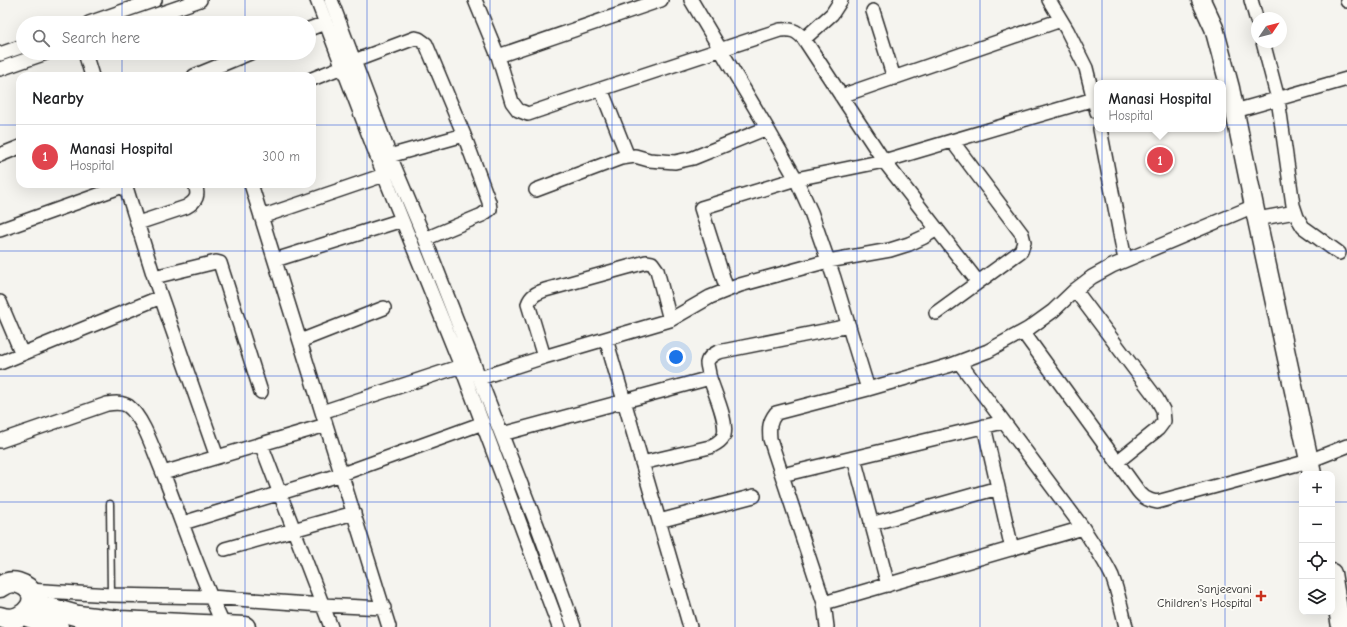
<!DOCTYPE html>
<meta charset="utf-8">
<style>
:root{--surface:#fff;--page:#f2f2f2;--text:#202124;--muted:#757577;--line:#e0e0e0;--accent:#d93025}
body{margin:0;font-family:"Comic Neue",sans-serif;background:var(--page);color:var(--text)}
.controls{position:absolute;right:12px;bottom:12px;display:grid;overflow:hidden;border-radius:8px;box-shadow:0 4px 16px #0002}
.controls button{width:36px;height:36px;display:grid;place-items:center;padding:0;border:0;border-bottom:1px solid var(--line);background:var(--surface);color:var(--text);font:20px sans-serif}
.compass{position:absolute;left:1251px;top:12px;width:36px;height:36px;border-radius:50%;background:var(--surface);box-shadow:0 4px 16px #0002;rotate:55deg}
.you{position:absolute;left:676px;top:357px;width:14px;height:14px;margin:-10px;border:3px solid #fff;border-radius:50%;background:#1a73e8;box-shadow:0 0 0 6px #1a73e833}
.badge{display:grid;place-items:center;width:26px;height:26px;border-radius:50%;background:var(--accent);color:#fff;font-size:13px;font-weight:700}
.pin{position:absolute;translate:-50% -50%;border:2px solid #fff;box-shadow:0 1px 4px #0006}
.popup{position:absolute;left:1094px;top:80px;width:132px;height:52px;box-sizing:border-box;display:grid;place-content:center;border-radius:8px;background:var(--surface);filter:drop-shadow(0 1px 3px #0005);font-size:13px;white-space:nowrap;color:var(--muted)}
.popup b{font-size:15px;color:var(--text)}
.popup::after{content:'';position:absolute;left:50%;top:100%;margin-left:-8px;border:8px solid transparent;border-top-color:var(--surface)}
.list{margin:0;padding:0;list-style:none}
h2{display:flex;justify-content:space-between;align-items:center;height:52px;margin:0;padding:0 16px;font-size:17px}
h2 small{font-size:13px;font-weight:400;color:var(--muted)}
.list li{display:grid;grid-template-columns:26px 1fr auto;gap:12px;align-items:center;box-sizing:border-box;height:64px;padding:0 16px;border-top:1px solid var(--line)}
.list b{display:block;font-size:15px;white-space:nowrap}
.list p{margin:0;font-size:13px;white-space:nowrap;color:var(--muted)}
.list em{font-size:13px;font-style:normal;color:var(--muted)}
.icon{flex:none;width:22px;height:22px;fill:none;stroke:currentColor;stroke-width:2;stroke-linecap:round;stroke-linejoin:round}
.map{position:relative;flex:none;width:1347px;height:627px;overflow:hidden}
.search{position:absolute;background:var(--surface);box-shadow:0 4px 16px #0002;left:16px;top:16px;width:300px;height:44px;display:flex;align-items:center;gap:10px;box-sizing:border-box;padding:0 14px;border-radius:22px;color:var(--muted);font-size:15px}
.panel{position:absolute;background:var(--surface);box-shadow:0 4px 16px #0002;left:16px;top:72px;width:300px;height:116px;border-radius:12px}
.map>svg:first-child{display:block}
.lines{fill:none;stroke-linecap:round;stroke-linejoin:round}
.service-casing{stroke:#2b2b2b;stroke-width:9}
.minor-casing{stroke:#2b2b2b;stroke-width:16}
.secondary-casing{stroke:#2b2b2b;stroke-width:21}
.primary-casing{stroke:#2b2b2b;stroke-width:23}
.service{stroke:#fdfcf7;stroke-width:6}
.minor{stroke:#fdfcf7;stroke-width:13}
.secondary{stroke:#fdfcf7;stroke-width:18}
.primary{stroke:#fdfcf7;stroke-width:20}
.grid{fill:none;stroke:#1d4ed8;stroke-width:1;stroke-opacity:0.55}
.poi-dot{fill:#c8321e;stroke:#fdfcf7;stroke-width:1.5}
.labels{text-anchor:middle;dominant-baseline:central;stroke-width:3.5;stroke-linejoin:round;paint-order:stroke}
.poi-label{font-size:12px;fill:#2b2b2b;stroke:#fdfcf7;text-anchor:end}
</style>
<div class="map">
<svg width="1347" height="627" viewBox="0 0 1347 627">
<rect width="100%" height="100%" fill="#f5f4ef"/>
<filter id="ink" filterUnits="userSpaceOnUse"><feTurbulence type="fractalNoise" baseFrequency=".025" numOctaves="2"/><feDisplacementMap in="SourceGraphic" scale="8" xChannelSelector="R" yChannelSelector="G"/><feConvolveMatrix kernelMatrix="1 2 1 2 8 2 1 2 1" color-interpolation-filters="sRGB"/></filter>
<g filter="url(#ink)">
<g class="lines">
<g class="service-casing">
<path id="service" d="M 110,504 L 111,595"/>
</g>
<g class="minor-casing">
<path id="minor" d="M 317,0 L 384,175 L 461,366 L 559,627
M 331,0 L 390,156 L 425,239 L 537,525 L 566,604 L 574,627
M 475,0 L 498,56 L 512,102 L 518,110 L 528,114 L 601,89 L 780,30 C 791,29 796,30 804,39 L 884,161 L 978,282
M 691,0 L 767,128 L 796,179 L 811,212 L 834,278 L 868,389
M 1049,0 L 1067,30 L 1086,68 L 1097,112
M 1251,0 L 1257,21
M 1347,0 L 1347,1
M 873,11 L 894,78
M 89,23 L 155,0
M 133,23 L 200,0
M 309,29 L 325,23
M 804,39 L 832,14 L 841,0
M 1263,42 L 1278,99 L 1293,205 L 1297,217 L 1303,227 L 1339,253
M 85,53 L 92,76
M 0,54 L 23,46
M 498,56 L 661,0
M 354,61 L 415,38 L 419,39 L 426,44 L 464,135 L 489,202 L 490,209 L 482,215 L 425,239
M 0,69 L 46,53
M 194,76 L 250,53
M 312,79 L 342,67
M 601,89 L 628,157
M 841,96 L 1061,20
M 1235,111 L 1347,79
M 1100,129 L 1125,260
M 0,155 L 20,147
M 382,158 L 464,135
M 125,184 L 154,277 L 217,457
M 251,184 L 389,627
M 536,190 L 621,158 L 635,156 L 649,160 L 675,162 L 693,158 L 767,128
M 261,217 L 384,175
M 1257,219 L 1295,212
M 138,223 L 186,207 C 197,201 199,195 195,184
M 0,230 L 126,185
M 275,260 L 402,220
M 154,277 L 216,262 L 220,263 L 261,392
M 727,290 L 701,208 L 796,179 L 884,161 L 1094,99
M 1075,290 L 1157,399 L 1163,410 L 1164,421 L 1158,429 L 1117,462
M 0,302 L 22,354
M 936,313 L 1021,251 L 1024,242 L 1022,234 L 952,141
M 1023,332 L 1136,488 C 1142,497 1147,500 1157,502 L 1309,461 L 1347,446
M 606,339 L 690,627
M 300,341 L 384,308
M 544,357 L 528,304 C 531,295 537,293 545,290 L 646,262 L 652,263 L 657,270 L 670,320
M 959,362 L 1083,528 C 1093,544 1104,559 1112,576 C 1118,592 1122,610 1126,627
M 0,363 L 161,297
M 480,378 L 544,357 L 670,320 L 710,297 L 740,285 L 828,261 L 890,250 L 909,244 L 924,237 L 937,229
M 322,412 L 461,366
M 984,426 L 1012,549
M 502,434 L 710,378
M 0,441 L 107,404 C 114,403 122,402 128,406 C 144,418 155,455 163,473 C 183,524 200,577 224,626
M 261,444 L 331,627
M 854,458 L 888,585
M 642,463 L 710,447 C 715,444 722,441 724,435 C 728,420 713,390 709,375 C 709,371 707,366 707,363 C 708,357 714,354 718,352 L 849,326
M 163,473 L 326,425
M 782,475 L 1003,422
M 659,521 L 754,496
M 183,523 L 342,474 L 483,423
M 871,524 L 998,488
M 225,549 L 354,513
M 28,590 L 111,595 L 210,597 L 322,605 L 384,608
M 824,603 L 1083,528
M 827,627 L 824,603 L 770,439 C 769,428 769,422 776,413 L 868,389 L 951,365 L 988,351 L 1028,329 L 1053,311 L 1075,290 L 1092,277 L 1112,266 L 1254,206"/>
</g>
<g class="secondary-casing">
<path id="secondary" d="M 1201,0 L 1214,28 L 1230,88 L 1254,206 L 1312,474
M 1332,573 L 1341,627"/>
</g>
<g class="primary-casing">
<path id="primary" d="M 0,587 C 5,583 11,581 18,583 C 48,592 26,627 0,617
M 32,603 L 78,616 L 120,621 L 245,627
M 27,616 L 58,627"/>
</g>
<use href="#service" class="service"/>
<use href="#minor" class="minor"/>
<use href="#secondary" class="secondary"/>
<use href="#primary" class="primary"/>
</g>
</g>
<path class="grid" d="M 122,0 L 122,23M 245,0 L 245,23M 367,0 L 367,627M 490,0 L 490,627M 612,0 L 612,627M 735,0 L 735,627M 857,0 L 857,627M 980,0 L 980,627M 1102,0 L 1102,627M 1225,0 L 1225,627M 122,53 L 122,76M 245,53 L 245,76M 0,125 L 20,125M 312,125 L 1347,125M 122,184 L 122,627M 245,184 L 245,627M 0,251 L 1347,251M 0,376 L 1347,376M 0,502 L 1302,502M 1332,502 L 1347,502"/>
<path class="poi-dot" d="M1259 590h4v4h4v4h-4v4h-4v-4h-4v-4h4z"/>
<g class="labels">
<g class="poi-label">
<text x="1252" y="589">Sanjeevani<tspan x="1252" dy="14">Children's Hospital</tspan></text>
</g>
</g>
</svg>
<div class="controls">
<button>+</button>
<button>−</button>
<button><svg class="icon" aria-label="locate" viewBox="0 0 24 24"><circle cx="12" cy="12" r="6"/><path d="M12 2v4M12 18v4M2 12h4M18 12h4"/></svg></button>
<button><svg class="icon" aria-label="layers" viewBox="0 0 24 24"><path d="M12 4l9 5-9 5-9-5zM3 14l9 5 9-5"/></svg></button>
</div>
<svg class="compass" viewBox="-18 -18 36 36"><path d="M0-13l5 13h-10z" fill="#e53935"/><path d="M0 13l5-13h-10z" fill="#757577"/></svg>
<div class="you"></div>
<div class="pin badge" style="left:1160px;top:160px;background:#e0444e">1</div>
<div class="popup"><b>Manasi Hospital</b>Hospital</div>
<div class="search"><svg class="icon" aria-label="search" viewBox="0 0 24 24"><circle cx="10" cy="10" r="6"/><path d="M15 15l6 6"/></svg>Search here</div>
<section class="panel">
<h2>Nearby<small></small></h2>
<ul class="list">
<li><span class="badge" style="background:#e0444e">1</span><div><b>Manasi Hospital</b><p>Hospital</p></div><em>300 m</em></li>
</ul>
</section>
</div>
